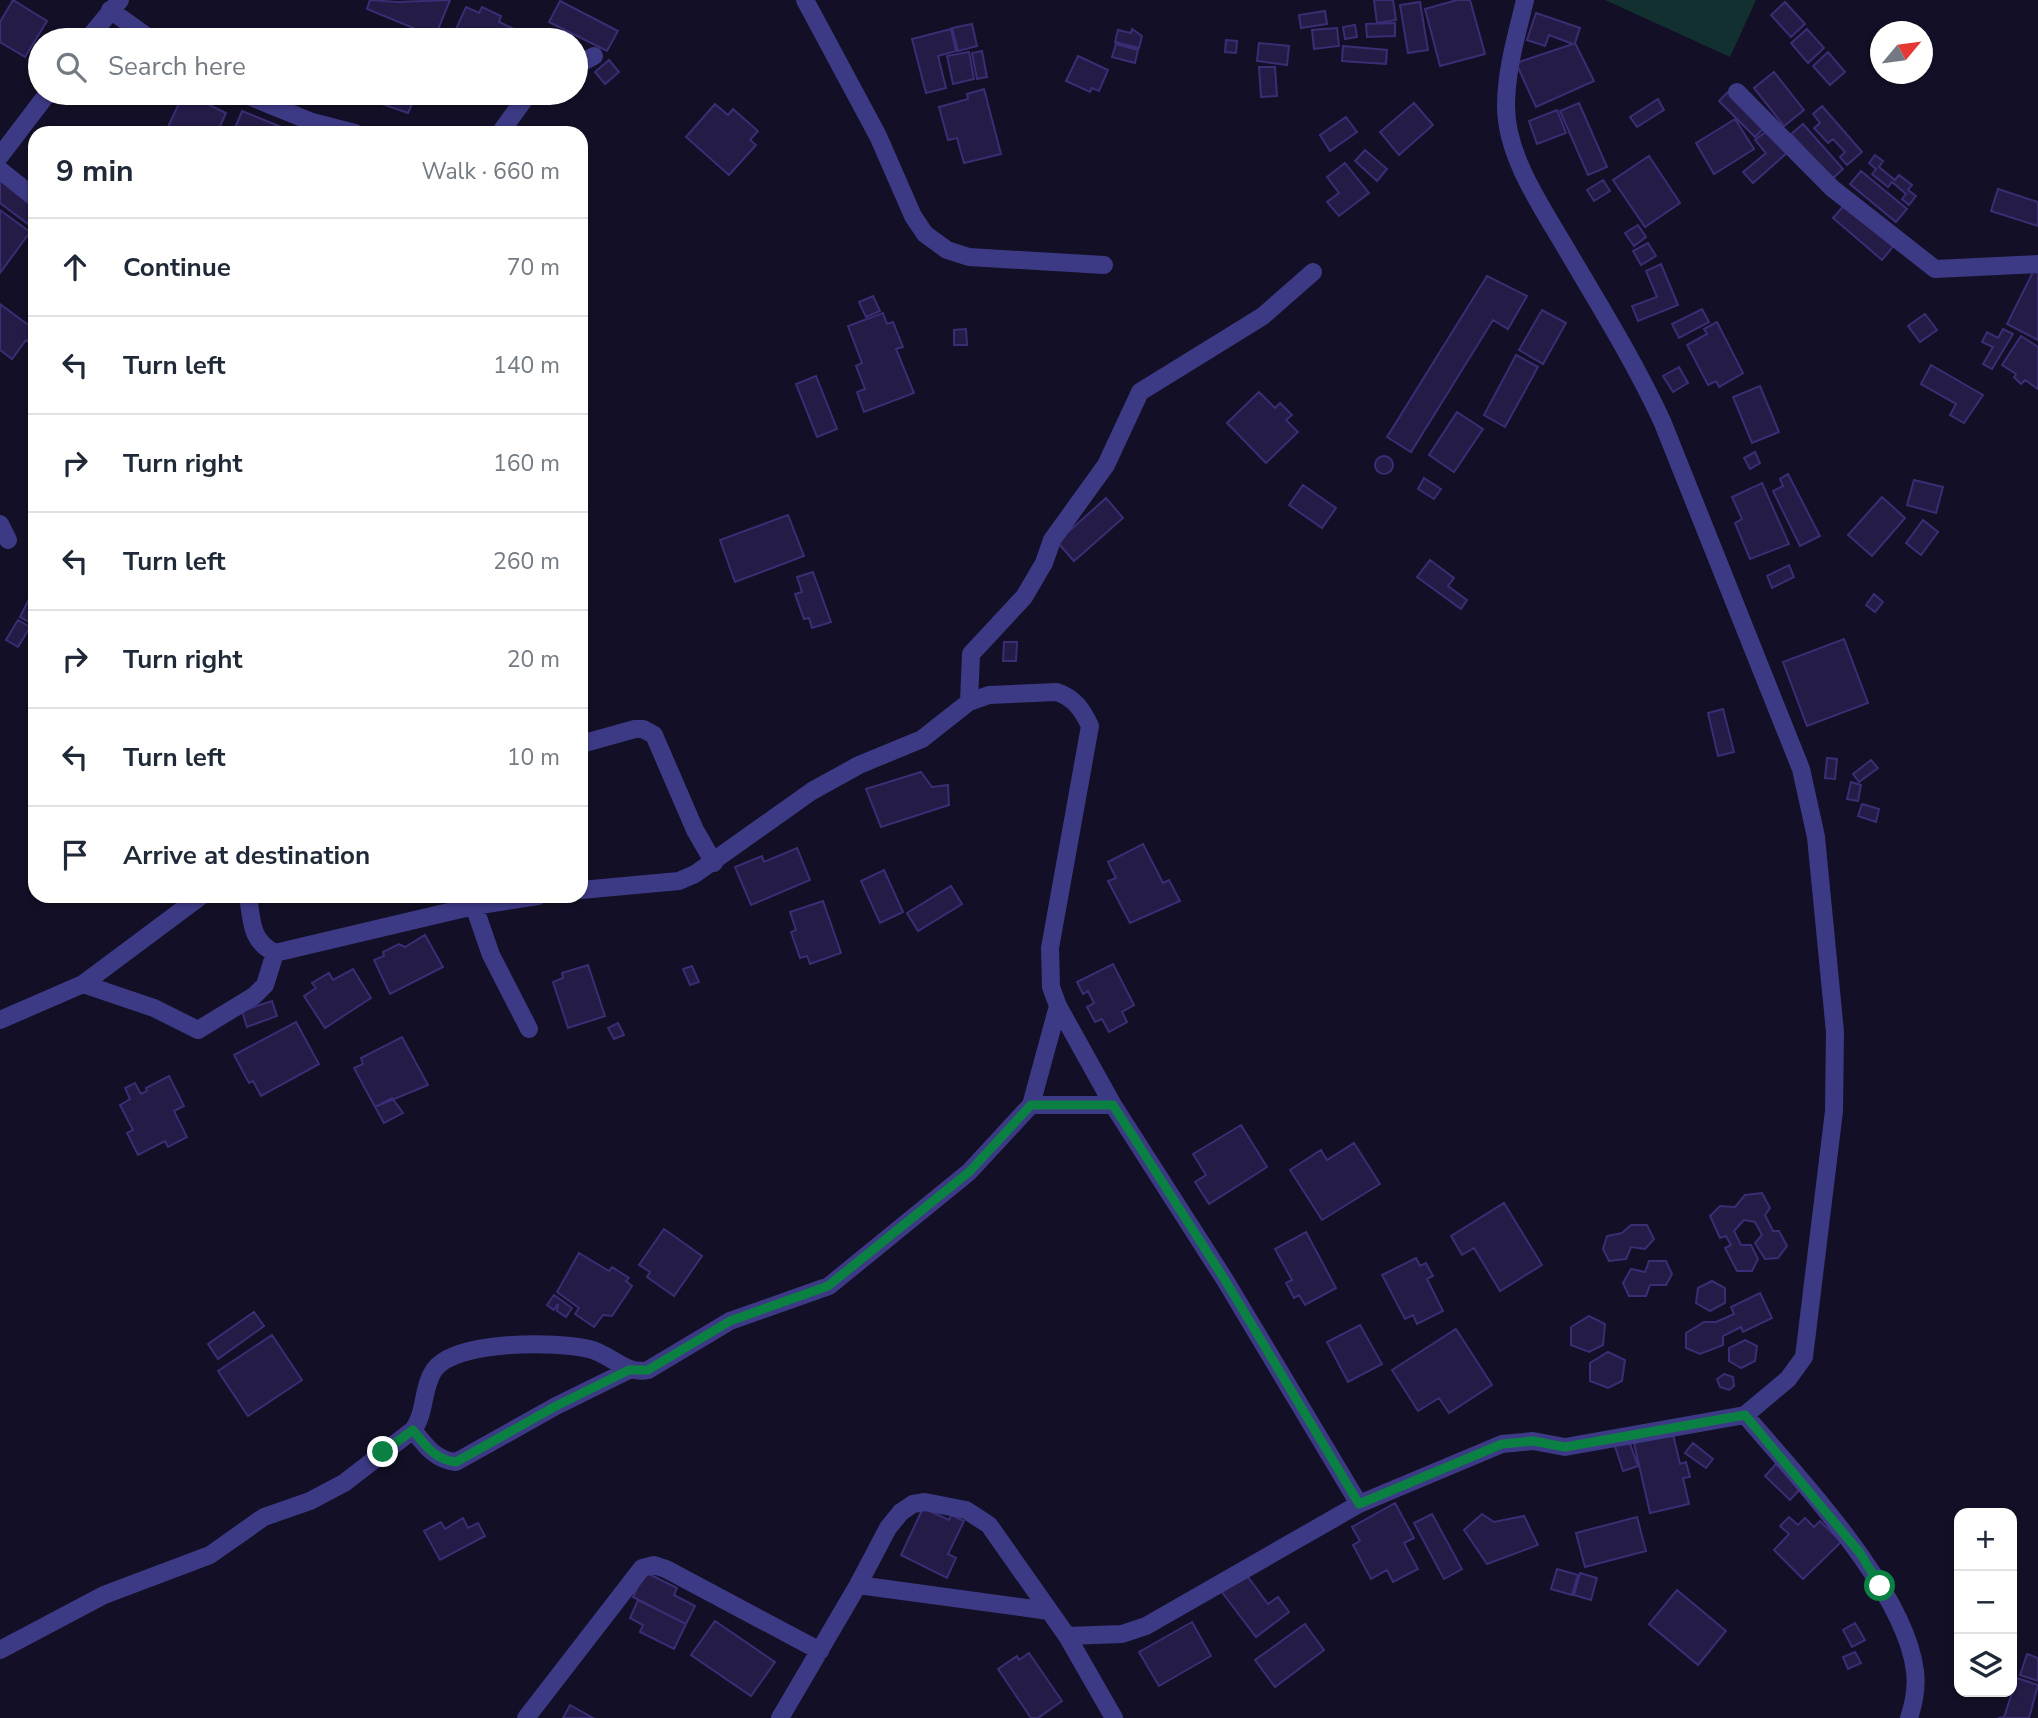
<!DOCTYPE html>
<meta charset="utf-8">
<style>
:root{--surface:#fff;--page:#f6f6f7;--text:#1f2937;--muted:#747a83;--line:#e0e1e3}
body{margin:0;font-family:"Nunito Sans",sans-serif;background:var(--page);color:var(--text)}
.controls{position:absolute;right:21px;bottom:21px;display:grid;overflow:hidden;border-radius:14px;box-shadow:0 2px 5px #0004}
.controls button{width:63px;height:63px;display:grid;place-items:center;padding:0;border:0;border-bottom:2px solid var(--line);background:var(--surface);color:var(--text);font:35px sans-serif}
.compass{position:absolute;left:1870px;top:21px;width:63px;height:63px;border-radius:50%;background:var(--surface);box-shadow:0 2px 5px #0004;rotate:61deg}
.stop{position:absolute;width:21px;height:21px;margin:-16px;border:5px solid #0b8043;border-radius:50%;background:#fff}
.stop.end{background:#0b8043;border-color:#fff;box-shadow:0 2px 7px #0008}
.list{margin:0;padding:0;list-style:none}
h2{display:flex;justify-content:space-between;align-items:center;height:91px;margin:0;padding:0 28px;font-size:30px}
h2 small{font-size:23px;font-weight:400;color:var(--muted)}
.list li{display:grid;grid-template-columns:46px 1fr auto;gap:21px;align-items:center;box-sizing:border-box;height:98px;padding:0 28px;border-top:2px solid var(--line)}
.list b{display:block;font-size:26px;white-space:nowrap}
.list em{font-size:23px;font-style:normal;color:var(--muted)}
.icon{flex:none;width:38px;height:38px;fill:none;stroke:currentColor;stroke-width:2;stroke-linecap:round;stroke-linejoin:round}
.map{position:relative;flex:none;width:2038px;height:1718px;overflow:hidden}
.search{position:absolute;background:var(--surface);box-shadow:0 2px 5px #0004;left:28px;top:28px;width:560px;height:77px;display:flex;align-items:center;gap:18px;box-sizing:border-box;padding:0 24px;border-radius:38px;color:var(--muted);font-size:26px}
.panel{position:absolute;background:var(--surface);box-shadow:0 2px 5px #0004;left:28px;top:126px;width:560px;height:777px;border-radius:21px}
.map>svg:first-child{display:block}
.green{fill:#12302f}
.building{fill:#241b47;stroke:#3b2d73;stroke-width:2}
.lines{fill:none;stroke-linecap:round;stroke-linejoin:round}
.street{stroke:#3d3a85;stroke-width:18}
.route{stroke:#0b8043;stroke-width:9}
</style>
<div class="map">
<svg width="2038" height="1718" viewBox="0 0 2038 1718">
<rect width="100%" height="100%" fill="#130f26"/>
<path class="green" d="M 1605,0 L 1756,0 L 1730,57 Z"/>
<path class="building" d="M 13,0 L 47,21 L 25,57 L 0,42 L 0,22 Z
M 370,0 L 397,2 L 450,0 L 435,37 L 367,9 Z
M 1374,0 L 1393,0 L 1396,20 L 1377,23 Z
M 1457,0 L 1470,0 L 1485,54 L 1440,66 L 1425,9 Z
M 560,1 L 618,31 L 607,51 L 549,22 Z
M 1420,2 L 1428,50 L 1408,53 L 1400,5 Z
M 1785,2 L 1805,24 L 1791,37 L 1771,15 Z
M 466,7 L 479,13 L 482,7 L 501,16 L 499,22 L 525,34 L 522,40 L 451,40 Z
M 1325,11 L 1327,24 L 1301,28 L 1299,15 Z
M 1536,13 L 1580,28 L 1575,43 L 1594,81 L 1536,107 L 1516,63 L 1573,44 L 1549,35 L 1545,46 L 1527,40 Z
M 1395,23 L 1395,36 L 1367,37 L 1366,24 Z
M 972,24 L 977,46 L 958,51 L 952,28 Z
M 1355,25 L 1357,37 L 1345,39 L 1343,27 Z
M 1337,28 L 1339,46 L 1314,49 L 1312,30 Z
M 951,29 L 956,51 L 938,56 L 946,88 L 926,93 L 912,39 Z
M 1132,29 L 1142,36 L 1139,48 L 1115,42 L 1118,30 L 1131,33 Z
M 1807,29 L 1824,48 L 1808,63 L 1791,43 Z
M 1226,40 L 1237,41 L 1236,53 L 1225,52 Z
M 1259,43 L 1289,46 L 1287,65 L 1257,61 Z
M 1116,44 L 1138,50 L 1135,63 L 1112,57 Z
M 1343,46 L 1387,50 L 1386,64 L 1342,61 Z
M 982,51 L 987,77 L 977,79 L 972,53 Z
M 969,52 L 974,79 L 953,84 L 947,56 Z
M 1828,52 L 1845,72 L 1830,85 L 1813,66 Z
M 1078,56 L 1108,70 L 1099,91 L 1092,88 L 1090,92 L 1066,81 Z
M 609,60 L 619,72 L 605,84 L 595,72 Z
M 1259,67 L 1275,67 L 1277,96 L 1261,97 Z
M 1774,72 L 1804,110 L 1784,126 L 1754,88 Z
M 984,89 L 1001,154 L 964,163 L 957,138 L 948,140 L 939,107 L 968,99 L 967,94 Z
M 1729,91 L 1765,127 L 1755,137 L 1719,101 Z
M 184,93 L 226,113 L 217,133 L 165,133 Z
M 368,93 L 417,93 L 408,113 L 376,102 L 378,98 Z
M 1658,99 L 1664,110 L 1637,127 L 1630,117 Z
M 1414,103 L 1433,125 L 1399,155 L 1380,132 Z
M 1579,103 L 1607,167 L 1588,175 L 1560,111 Z
M 715,104 L 728,115 L 733,109 L 758,131 L 750,140 L 756,145 L 729,175 L 686,137 Z
M 1822,106 L 1862,152 L 1847,165 L 1840,157 L 1845,152 L 1833,139 L 1828,143 L 1814,128 L 1820,123 L 1813,114 Z
M 1557,110 L 1566,133 L 1537,144 L 1529,121 Z
M 242,111 L 296,133 L 233,133 Z
M 1346,117 L 1357,132 L 1330,151 L 1320,135 Z
M 1735,119 L 1754,149 L 1714,174 L 1696,143 Z
M 1803,124 L 1843,169 L 1832,179 L 1791,134 Z
M 1768,130 L 1788,152 L 1753,183 L 1743,172 L 1766,153 L 1755,140 Z
M 1365,150 L 1387,169 L 1377,181 L 1355,161 Z
M 1875,155 L 1883,161 L 1879,167 L 1895,180 L 1899,175 L 1912,185 L 1908,190 L 1916,196 L 1909,205 L 1902,199 L 1906,194 L 1892,182 L 1888,187 L 1872,174 L 1876,169 L 1869,163 Z
M 1649,156 L 1680,203 L 1645,227 L 1613,180 Z
M 1345,163 L 1369,193 L 1339,216 L 1327,202 L 1339,193 L 1327,177 Z
M 1861,171 L 1907,209 L 1896,222 L 1850,184 Z
M 0,180 L 35,208 L 35,215 L 28,224 L 0,203 Z
M 1603,180 L 1610,191 L 1594,201 L 1587,190 Z
M 1998,189 L 2038,202 L 2038,226 L 1991,211 Z
M 1848,201 L 1896,243 L 1882,260 L 1833,218 Z
M 0,210 L 30,232 L 0,273 Z
M 1638,225 L 1646,237 L 1634,246 L 1625,233 Z
M 1648,243 L 1656,256 L 1641,265 L 1633,251 Z
M 1661,264 L 1678,305 L 1638,321 L 1632,306 L 1657,297 L 1646,271 Z
M 2035,268 L 2038,269 L 2038,340 L 2007,324 Z
M 1487,276 L 1527,296 L 1508,329 L 1493,320 L 1411,452 L 1387,437 Z
M 873,296 L 880,311 L 866,317 L 859,302 Z
M 0,304 L 35,330 L 35,347 L 26,340 L 12,359 L 0,350 Z
M 1702,309 L 1709,322 L 1679,338 L 1672,324 Z
M 1542,310 L 1566,323 L 1543,364 L 1519,350 Z
M 883,313 L 887,324 L 893,322 L 903,347 L 896,349 L 914,393 L 864,412 L 857,392 L 865,389 L 856,366 L 862,363 L 848,326 Z
M 1925,314 L 1937,330 L 1920,342 L 1908,326 Z
M 1717,322 L 1743,373 L 1719,387 L 1716,381 L 1708,385 L 1687,345 L 1707,334 L 1704,329 Z
M 966,329 L 967,345 L 954,345 L 954,330 Z
M 2003,329 L 2013,334 L 1992,369 L 1983,364 L 1993,347 L 1982,342 L 1987,332 L 1998,338 Z
M 2021,336 L 2038,347 L 2038,389 L 2025,380 L 2021,384 L 2014,377 L 2016,374 L 2002,365 Z
M 1516,355 L 1538,367 L 1505,427 L 1484,415 Z
M 1931,365 L 1983,395 L 1964,423 L 1950,415 L 1956,404 L 1921,384 Z
M 1679,367 L 1688,383 L 1673,392 L 1663,376 Z
M 816,376 L 837,429 L 817,437 L 796,384 Z
M 1760,386 L 1779,432 L 1752,443 L 1733,397 Z
M 1259,392 L 1275,408 L 1280,403 L 1292,415 L 1286,420 L 1298,432 L 1266,463 L 1227,423 Z
M 1457,412 L 1483,429 L 1454,472 L 1429,455 Z
M 1755,452 L 1760,463 L 1750,469 L 1744,458 Z
M1375 465a9 9 0 1 1 18 0a9 9 0 1 1-18 0Z
M 1788,474 L 1820,536 L 1800,546 L 1773,491 L 1783,486 L 1780,479 Z
M 1424,478 L 1441,489 L 1434,499 L 1418,489 Z
M 1914,480 L 1943,487 L 1936,513 L 1907,505 Z
M 1762,483 L 1789,544 L 1750,559 L 1735,523 L 1742,519 L 1732,497 Z
M 1303,485 L 1336,508 L 1322,528 L 1289,505 Z
M 1882,497 L 1905,518 L 1872,556 L 1848,535 Z
M 1106,498 L 1123,518 L 1074,561 L 1057,542 Z
M 788,515 L 804,556 L 735,582 L 720,540 Z
M 1923,520 L 1938,532 L 1921,555 L 1906,543 Z
M 1430,560 L 1454,578 L 1448,586 L 1467,600 L 1461,609 L 1417,577 Z
M 1789,565 L 1794,577 L 1772,588 L 1767,576 Z
M 813,572 L 831,622 L 812,628 L 809,618 L 804,619 L 795,594 L 802,592 L 797,577 Z
M 33,591 L 35,592 L 35,625 L 20,617 Z
M 1874,594 L 1883,602 L 1875,612 L 1866,605 Z
M 18,620 L 30,627 L 18,647 L 6,640 Z
M 1844,639 L 1868,703 L 1807,726 L 1783,662 Z
M 1004,642 L 1017,642 L 1016,661 L 1003,661 Z
M 1723,709 L 1734,752 L 1718,756 L 1708,713 Z
M 1827,758 L 1837,759 L 1835,779 L 1825,778 Z
M 1871,760 L 1878,768 L 1859,782 L 1853,774 Z
M 921,772 L 932,787 L 948,785 L 949,805 L 881,827 L 866,789 Z
M 1851,782 L 1861,785 L 1858,801 L 1847,799 Z
M 1862,804 L 1879,809 L 1876,822 L 1858,816 Z
M 1143,844 L 1163,883 L 1169,880 L 1180,901 L 1130,923 L 1108,881 L 1116,878 L 1108,862 Z
M 797,848 L 810,880 L 751,905 L 735,867 L 762,856 L 764,862 Z
M 884,870 L 903,912 L 880,923 L 861,881 Z
M 951,886 L 962,904 L 918,931 L 907,913 Z
M 823,901 L 841,953 L 810,964 L 807,956 L 800,958 L 791,932 L 796,930 L 790,912 Z
M 425,935 L 443,967 L 390,994 L 374,960 L 384,956 L 383,952 L 399,944 L 405,947 Z
M 1113,964 L 1134,1005 L 1122,1012 L 1127,1022 L 1109,1032 L 1102,1019 L 1095,1022 L 1087,1007 L 1094,1003 L 1088,991 L 1083,994 L 1077,982 Z
M 588,965 L 605,1016 L 568,1028 L 553,982 L 563,978 L 562,973 Z
M 692,966 L 699,982 L 690,985 L 683,969 Z
M 353,969 L 371,998 L 325,1028 L 304,996 L 316,988 L 312,983 L 329,973 L 333,980 Z
M 272,1001 L 277,1016 L 247,1027 L 242,1011 Z
M 296,1022 L 319,1064 L 261,1096 L 253,1081 L 249,1083 L 234,1055 Z
M 618,1023 L 624,1035 L 614,1039 L 608,1028 Z
M 402,1037 L 428,1085 L 375,1107 L 354,1068 L 363,1064 L 361,1058 Z
M 169,1076 L 184,1106 L 174,1111 L 187,1137 L 168,1147 L 165,1141 L 138,1155 L 127,1133 L 133,1130 L 120,1105 L 130,1099 L 125,1088 L 135,1083 L 141,1094 L 147,1091 L 146,1088 Z
M 392,1098 L 403,1113 L 384,1123 L 375,1107 Z
M 1241,1125 L 1267,1167 L 1209,1204 L 1195,1182 L 1206,1175 L 1193,1154 Z
M 1354,1143 L 1380,1184 L 1322,1220 L 1290,1170 L 1321,1150 L 1327,1160 Z
M 1762,1193 L 1770,1208 L 1765,1215 L 1773,1231 L 1779,1231 L 1787,1246 L 1778,1258 L 1765,1259 L 1755,1243 L 1762,1235 L 1755,1222 L 1744,1220 L 1734,1231 L 1741,1245 L 1751,1245 L 1758,1259 L 1752,1271 L 1737,1271 L 1725,1248 L 1731,1245 L 1726,1236 L 1720,1238 L 1710,1216 L 1720,1206 L 1735,1207 L 1745,1195 Z
M 1504,1203 L 1542,1265 L 1500,1291 L 1474,1248 L 1462,1255 L 1451,1236 Z
M 1631,1225 L 1647,1225 L 1654,1239 L 1645,1249 L 1631,1247 L 1626,1259 L 1609,1261 L 1603,1249 L 1607,1236 L 1622,1233 Z
M 664,1229 L 702,1256 L 674,1296 L 647,1277 L 650,1272 L 639,1265 Z
M 1306,1232 L 1336,1288 L 1305,1305 L 1299,1295 L 1294,1298 L 1286,1283 L 1292,1280 L 1275,1249 Z
M 579,1253 L 609,1271 L 612,1267 L 629,1278 L 626,1281 L 632,1286 L 612,1316 L 603,1315 L 594,1327 L 575,1314 L 579,1308 L 557,1292 Z
M 1416,1258 L 1420,1266 L 1426,1263 L 1433,1276 L 1427,1279 L 1443,1311 L 1417,1324 L 1413,1315 L 1405,1319 L 1382,1275 Z
M 1649,1261 L 1666,1261 L 1672,1274 L 1666,1285 L 1650,1285 L 1646,1296 L 1629,1296 L 1623,1283 L 1631,1269 L 1645,1272 Z
M 1712,1281 L 1725,1288 L 1725,1303 L 1710,1311 L 1696,1303 L 1698,1288 Z
M 1760,1293 L 1772,1318 L 1743,1332 L 1741,1327 L 1723,1336 L 1723,1345 L 1700,1354 L 1686,1348 L 1686,1333 L 1704,1322 L 1716,1322 L 1734,1314 L 1731,1307 Z
M 554,1295 L 572,1308 L 566,1317 L 557,1311 L 558,1304 L 554,1310 L 547,1305 Z
M 254,1312 L 264,1326 L 218,1359 L 208,1344 Z
M 1589,1316 L 1605,1324 L 1603,1345 L 1589,1352 L 1571,1345 L 1571,1327 Z
M 1360,1325 L 1382,1364 L 1348,1382 L 1327,1342 Z
M 1456,1329 L 1492,1385 L 1449,1413 L 1439,1398 L 1418,1411 L 1392,1370 Z
M 272,1335 L 302,1380 L 248,1416 L 218,1371 Z
M 1745,1340 L 1757,1346 L 1755,1361 L 1741,1368 L 1729,1361 L 1729,1348 Z
M 1608,1352 L 1625,1360 L 1622,1381 L 1608,1388 L 1590,1381 L 1590,1363 Z
M 1724,1374 L 1733,1377 L 1734,1386 L 1729,1390 L 1720,1387 L 1717,1379 Z
M 1673,1434 L 1680,1464 L 1686,1462 L 1690,1477 L 1683,1478 L 1689,1504 L 1650,1513 L 1634,1443 Z
M 1628,1438 L 1638,1466 L 1623,1471 L 1614,1443 Z
M 1693,1443 L 1713,1459 L 1706,1468 L 1685,1453 Z
M 1776,1464 L 1801,1488 L 1790,1500 L 1765,1476 Z
M 1395,1503 L 1414,1538 L 1404,1543 L 1418,1569 L 1393,1582 L 1387,1570 L 1371,1579 L 1353,1545 L 1360,1541 L 1352,1527 Z
M 923,1508 L 949,1520 L 951,1515 L 964,1521 L 948,1554 L 956,1558 L 947,1578 L 901,1555 Z
M 1432,1514 L 1462,1569 L 1444,1579 L 1414,1523 Z
M 1482,1514 L 1494,1522 L 1524,1516 L 1538,1545 L 1487,1564 L 1464,1530 Z
M 1637,1517 L 1646,1551 L 1585,1567 L 1576,1533 Z
M 1789,1517 L 1798,1525 L 1805,1518 L 1814,1527 L 1820,1521 L 1841,1542 L 1803,1579 L 1774,1550 L 1789,1534 L 1780,1526 Z
M 463,1518 L 468,1528 L 478,1523 L 485,1536 L 440,1560 L 424,1531 L 441,1522 L 445,1529 Z
M 1557,1569 L 1578,1575 L 1572,1595 L 1551,1589 Z
M 645,1572 L 677,1588 L 674,1595 L 695,1606 L 686,1624 L 633,1597 Z
M 1245,1573 L 1268,1604 L 1278,1597 L 1289,1612 L 1256,1637 L 1221,1591 Z
M 1580,1573 L 1597,1578 L 1591,1600 L 1574,1595 Z
M 1677,1590 L 1726,1631 L 1698,1665 L 1649,1624 Z
M 638,1600 L 686,1624 L 674,1649 L 640,1632 L 643,1625 L 630,1618 Z
M 715,1621 L 775,1662 L 751,1696 L 691,1655 Z
M 1192,1622 L 1211,1656 L 1159,1686 L 1139,1652 Z
M 1855,1623 L 1865,1640 L 1852,1647 L 1843,1630 Z
M 1305,1624 L 1324,1650 L 1275,1687 L 1255,1660 Z
M 1855,1652 L 1861,1663 L 1848,1669 L 1843,1657 Z
M 1029,1653 L 1062,1701 L 1038,1718 L 1031,1718 L 998,1669 L 1017,1656 L 1019,1660 Z
M 2027,1654 L 2038,1658 L 2038,1681 L 2020,1675 Z
M 2017,1678 L 2038,1685 L 2029,1718 L 1998,1718 L 2004,1717 Z
M 570,1705 L 593,1718 L 563,1718 Z"/>
<g class="lines">
<path class="street" d="M 805,0 L 878,136 L 913,216 L 925,234 L 947,250 L 969,257 L 1104,265
M 110,10 L 152,40
M 87,40 L 120,0
M 576,66 L 594,56
M 1737,92 L 1832,188 L 1935,269 L 2038,264
M 241,93 L 312,122 L 355,133
M 500,133 L 529,93
M 0,156 L 48,93
M 0,170 L 35,198
M 0,524 L 8,540
M 969,702 L 971,654 L 1024,597 L 1044,563 L 1052,540 L 1106,465 L 1140,392 L 1263,316 L 1313,272
M 581,744 L 635,729 L 643,729 L 654,735 L 695,830 L 714,863
M 581,890 L 679,881 L 695,874 L 812,791 L 859,765 L 922,739 L 969,702 L 989,695 L 1057,692 C 1074,698 1082,709 1090,726 L 1050,948 L 1051,987 L 1058,1006 L 1113,1105 L 1225,1280 L 1359,1504 L 1502,1444 L 1533,1441 L 1565,1447 L 1745,1415 L 1788,1379 L 1804,1357 L 1834,1111 L 1835,1032 L 1816,837 L 1801,769 L 1662,421 C 1636,365 1603,311 1571,257 C 1546,213 1506,159 1506,106 C 1506,70 1517,34 1525,0
M 248,896 C 252,920 250,941 275,953 L 474,906 L 538,896
M 474,906 L 491,955 L 529,1029
M 83,984 L 154,1008 L 198,1030 L 254,996 L 265,985 L 275,953
M 0,1020 L 83,984 L 201,896
M 1031,1105 L 1113,1105
M 1745,1415 C 1798,1478 1905,1589 1915,1671 C 1917,1687 1914,1703 1909,1718
M 413,1430 C 425,1445 435,1460 456,1462 L 556,1406 L 629,1370
M 858,1585 L 1049,1611
M 1067,1636 L 1122,1634 L 1146,1626 L 1359,1504
M 0,1650 L 104,1595 L 210,1555 L 264,1517 L 310,1501 L 344,1483 L 413,1430 C 426,1413 422,1388 434,1370 C 455,1340 557,1341 589,1349 C 611,1354 625,1375 648,1370 L 730,1321 L 829,1286 L 969,1172 L 1031,1105 L 1058,1006
M 526,1718 L 642,1568 L 654,1565 L 666,1569 L 820,1651
M 780,1718 L 858,1585 L 888,1528 L 901,1512 L 913,1504 L 925,1502 L 966,1510 L 989,1525 L 1067,1636 L 1114,1718"/>
</g>
<g class="lines">
<path class="route" d="M 383,1452 L 413,1430 C 425,1445 435,1460 456,1462 L 556,1406 L 629,1370 L 648,1370 L 730,1321 L 828,1286 L 969,1172 L 1031,1105 L 1113,1105 L 1225,1280 L 1359,1504 L 1502,1444 L 1533,1441 L 1565,1447 L 1745,1415 L 1860,1553 L 1880,1586"/>
</g>
</svg>
<div class="controls">
<button>+</button>
<button>−</button>
<button><svg class="icon" aria-label="layers" viewBox="0 0 24 24"><path d="M12 4l9 5-9 5-9-5zM3 14l9 5 9-5"/></svg></button>
</div>
<svg class="compass" viewBox="-18 -18 36 36"><path d="M0-13l5 13h-10z" fill="#e53935"/><path d="M0 13l5-13h-10z" fill="#747a83"/></svg>
<div class="stop" style="left:1880px;top:1586px"></div>
<div class="stop end" style="left:383px;top:1452px"></div>
<div class="search"><svg class="icon" aria-label="search" viewBox="0 0 24 24"><circle cx="10" cy="10" r="6"/><path d="M15 15l6 6"/></svg>Search here</div>
<section class="panel">
<h2>9 min<small>Walk · 660 m</small></h2>
<ul class="list">
<li><svg class="icon" aria-label="ahead" viewBox="0 0 24 24"><path d="M12 20V5M6 11l6-6 6 6"/></svg><div><b>Continue</b></div><em>70 m</em></li>
<li><svg class="icon" aria-label="left" viewBox="0 0 24 24"><path d="M17 20v-9H6M10 6l-5 5 5 5"/></svg><div><b>Turn left</b></div><em>140 m</em></li>
<li><svg class="icon" aria-label="right" viewBox="0 0 24 24"><path d="M7 20v-9h11M14 6l5 5-5 5"/></svg><div><b>Turn right</b></div><em>160 m</em></li>
<li><svg class="icon" aria-label="left" viewBox="0 0 24 24"><path d="M17 20v-9H6M10 6l-5 5 5 5"/></svg><div><b>Turn left</b></div><em>260 m</em></li>
<li><svg class="icon" aria-label="right" viewBox="0 0 24 24"><path d="M7 20v-9h11M14 6l5 5-5 5"/></svg><div><b>Turn right</b></div><em>20 m</em></li>
<li><svg class="icon" aria-label="left" viewBox="0 0 24 24"><path d="M17 20v-9H6M10 6l-5 5 5 5"/></svg><div><b>Turn left</b></div><em>10 m</em></li>
<li><svg class="icon" aria-label="arrive" viewBox="0 0 24 24"><path d="M6 21V4h12l-3 4 3 4H6"/></svg><div><b>Arrive at destination</b></div></li>
</ul>
</section>
</div>
